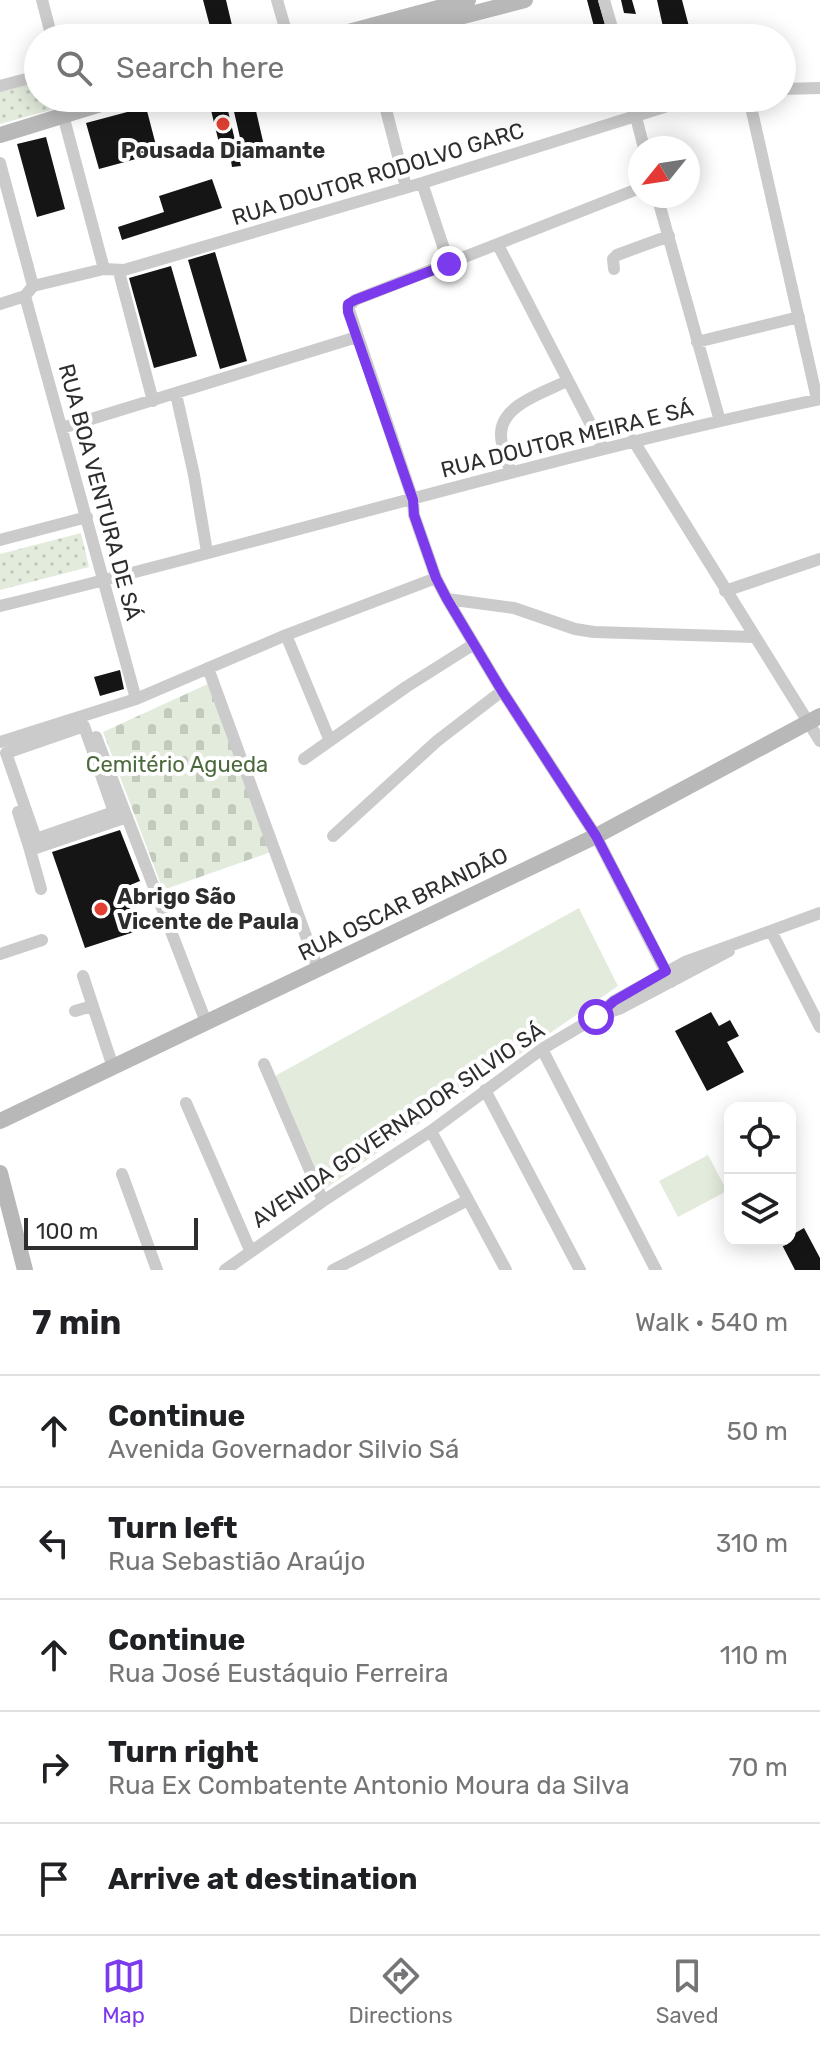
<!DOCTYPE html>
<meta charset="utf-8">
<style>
:root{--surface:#fff;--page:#f6f6f6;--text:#202124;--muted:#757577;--line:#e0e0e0;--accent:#7c3aed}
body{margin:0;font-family:Rubik,sans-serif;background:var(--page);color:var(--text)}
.controls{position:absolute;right:24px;bottom:24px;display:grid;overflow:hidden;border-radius:16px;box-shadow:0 4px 20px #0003}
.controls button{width:72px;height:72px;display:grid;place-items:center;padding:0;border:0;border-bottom:2px solid var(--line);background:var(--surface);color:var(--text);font:40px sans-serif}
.compass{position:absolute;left:628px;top:136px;width:72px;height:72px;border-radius:50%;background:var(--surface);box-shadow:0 4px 20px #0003;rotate:240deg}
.scale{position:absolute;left:24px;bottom:20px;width:174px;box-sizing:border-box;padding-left:8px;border:4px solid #2e2e2e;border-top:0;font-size:22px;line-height:28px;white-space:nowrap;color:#2e2e2e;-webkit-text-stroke:6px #fff;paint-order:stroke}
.stop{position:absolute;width:24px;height:24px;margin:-18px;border:6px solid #7c3aed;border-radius:50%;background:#fff}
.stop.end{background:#7c3aed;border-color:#fff;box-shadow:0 2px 8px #0008}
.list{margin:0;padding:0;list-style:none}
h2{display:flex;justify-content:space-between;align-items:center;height:104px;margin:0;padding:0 32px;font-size:34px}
h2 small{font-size:26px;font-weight:400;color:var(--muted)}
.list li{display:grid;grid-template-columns:52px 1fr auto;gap:24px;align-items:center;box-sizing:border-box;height:112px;padding:0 32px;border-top:2px solid var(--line)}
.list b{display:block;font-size:30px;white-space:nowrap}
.list p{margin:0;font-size:26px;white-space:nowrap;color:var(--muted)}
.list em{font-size:26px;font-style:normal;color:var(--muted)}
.icon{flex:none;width:44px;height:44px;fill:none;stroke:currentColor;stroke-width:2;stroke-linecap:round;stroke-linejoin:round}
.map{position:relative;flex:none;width:820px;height:1270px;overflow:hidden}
.search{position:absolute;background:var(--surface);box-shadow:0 4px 20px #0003;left:24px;right:24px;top:24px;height:88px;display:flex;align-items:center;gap:20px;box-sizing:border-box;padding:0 28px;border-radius:44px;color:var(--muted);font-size:30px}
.sheet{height:664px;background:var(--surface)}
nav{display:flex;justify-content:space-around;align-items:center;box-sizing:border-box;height:112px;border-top:2px solid var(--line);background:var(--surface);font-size:22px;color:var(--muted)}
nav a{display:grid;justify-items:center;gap:4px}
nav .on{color:var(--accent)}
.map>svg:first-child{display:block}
.grass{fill:#e2ebdc}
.cemetery{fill:url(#cemetery-stones)}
.park{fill:url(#park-dots)}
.building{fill:#151515}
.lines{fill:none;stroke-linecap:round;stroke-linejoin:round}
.street{stroke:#cbcbcb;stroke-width:12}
.secondary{stroke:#b8b8b8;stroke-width:16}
.route{stroke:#7c3aed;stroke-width:10}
.poi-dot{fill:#e24033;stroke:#fff;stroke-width:3}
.labels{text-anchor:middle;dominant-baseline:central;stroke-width:8;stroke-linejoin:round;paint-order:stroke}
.poi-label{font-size:22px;font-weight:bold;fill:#2e2e2e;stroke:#fff}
.street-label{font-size:22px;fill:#2e2e2e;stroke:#fff}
.park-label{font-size:22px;fill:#4b693c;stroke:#fff}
</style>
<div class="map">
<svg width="820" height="1270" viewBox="0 0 820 1270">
<defs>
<pattern id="cemetery-stones" width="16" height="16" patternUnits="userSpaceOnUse" patternTransform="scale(2)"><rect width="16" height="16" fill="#e2ebdc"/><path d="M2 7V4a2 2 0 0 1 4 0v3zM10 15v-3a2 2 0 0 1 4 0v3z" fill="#c2cabd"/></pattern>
<pattern id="park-dots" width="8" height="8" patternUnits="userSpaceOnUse" patternTransform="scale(2)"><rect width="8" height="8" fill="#e2ebdc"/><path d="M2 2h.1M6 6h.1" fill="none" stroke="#c2cabd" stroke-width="1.8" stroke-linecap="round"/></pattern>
</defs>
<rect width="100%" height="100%" fill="#fff"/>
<path class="grass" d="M 579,908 L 618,986 L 325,1189 L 275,1076 Z
M 708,1155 L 727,1191 L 678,1217 L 659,1181 Z"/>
<path class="cemetery" d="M 210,683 L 271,852 L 163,890 L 103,732 Z"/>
<path class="park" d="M 38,82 L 38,98 L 74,98 L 76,103 L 0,124 L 0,92 Z
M 81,533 L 89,567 L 0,590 L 0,554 Z"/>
<path class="building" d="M 203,0 L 226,0 L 235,38 L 213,38 Z
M 587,0 L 598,0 L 609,38 L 597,38 Z
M 621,0 L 632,0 L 636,14 L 624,13 Z
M 657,0 L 682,0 L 692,38 L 646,38 L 645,31 L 663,27 Z
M 208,98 L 225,98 L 241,166 L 232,167 L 229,149 L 221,151 Z
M 253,98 L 265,150 L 244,155 L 232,103 Z
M 146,107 L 158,153 L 99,169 L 86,123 Z
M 46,137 L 65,209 L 37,217 L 17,144 Z
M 212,179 L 222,208 L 122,240 L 118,227 L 164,212 L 159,196 Z
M 215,252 L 247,361 L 220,369 L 188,260 Z
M 171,266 L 197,356 L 154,368 L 129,278 Z
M 120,670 L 124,689 L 100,696 L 94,677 Z
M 120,830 L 140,881 L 123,888 L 137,931 L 85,948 L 52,852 Z
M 711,1012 L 719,1026 L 730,1020 L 739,1036 L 727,1042 L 744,1072 L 707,1091 L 675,1031 Z
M 804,1228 L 820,1258 L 820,1270 L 795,1270 L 780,1241 L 790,1240 L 790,1236 Z"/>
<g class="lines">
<path class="street" d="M 42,0 L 52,38
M 277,0 L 288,38
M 604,0 L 615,38
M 0,86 L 38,76
M 782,89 L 820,88
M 383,98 L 406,187
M 631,98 L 644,148
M 749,98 L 817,399
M 63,115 L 104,269
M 0,163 L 33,286
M 422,183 L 449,264
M 640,188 L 355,300 L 348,307 L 413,500 L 414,515 L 436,578 L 447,599 L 502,691 L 596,836 L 671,982
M 657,196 L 720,421
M 498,245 L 603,448
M 614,269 L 613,259 L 617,255 L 669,236
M 119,272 L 153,401
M 25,296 L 33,286 L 104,269 L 124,270 L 422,183 L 693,98
M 25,296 L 136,699
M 0,304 L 25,296
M 697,342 L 799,317
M 176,394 L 194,475 L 207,552
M 62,428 L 357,337
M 633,440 L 820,741
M 511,473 C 507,461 501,448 501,435 C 500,405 545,392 567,381
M 0,540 L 87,517
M 725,591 L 820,559
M 447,599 L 514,608 L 575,629 L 594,632 L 754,637
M 0,606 C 274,540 544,457 820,399
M 286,635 L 330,741
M 208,668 L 318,969
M 84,726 L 114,812 L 36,839 L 6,753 Z
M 96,737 L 206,1022
M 0,742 L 136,699 L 286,635 L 436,578
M 304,759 L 406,687 L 474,644
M 18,812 L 30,850 L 127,817
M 333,836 L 437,741 L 502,691
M 30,850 L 41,889
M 771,931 L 820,1027
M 0,954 L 42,940
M 83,976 L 113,1067
M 75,1011 L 92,1006
M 599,1016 L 621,1008 L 729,951
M 542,1049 L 656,1270
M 264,1064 L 323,1201
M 485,1090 L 580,1270
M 186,1103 L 250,1250
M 431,1131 L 506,1270
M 122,1174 L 157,1270
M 225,1270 L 323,1201 L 431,1131 L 542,1049 L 596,1017 L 614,1001 L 685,962 L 820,913
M 333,1270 L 468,1200"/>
<path class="secondary" d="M 326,38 L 468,0
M 378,38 L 525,0
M 0,135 L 120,98
M 0,1121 L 596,836 L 820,716
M 0,1173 L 25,1270"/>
</g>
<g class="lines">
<path class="route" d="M 449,264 L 355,300 L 348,304 L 348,312 L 413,500 L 414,515 L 436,578 L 447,599 L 502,691 L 596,836 L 666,971 L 614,1001 L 596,1017"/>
</g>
<g class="poi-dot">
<circle cx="223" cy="124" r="8"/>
<circle cx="101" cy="909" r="8"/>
</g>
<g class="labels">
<g class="poi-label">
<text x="223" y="150">Pousada Diamante</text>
<text x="117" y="896" text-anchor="start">Abrigo São<tspan x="117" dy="25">Vicente de Paula</tspan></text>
</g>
<g class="street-label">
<text transform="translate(378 174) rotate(-17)">RUA DOUTOR RODOLVO GARC</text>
<text transform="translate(567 439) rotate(-14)">RUA DOUTOR MEIRA E SÁ</text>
<text transform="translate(100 492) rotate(75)">RUA BOA VENTURA DE SÁ</text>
<text transform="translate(403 904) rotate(-26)">RUA OSCAR BRANDÃO</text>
<text transform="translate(398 1125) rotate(-34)">AVENIDA GOVERNADOR SILVIO SÁ</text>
</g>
<g class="park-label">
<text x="177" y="764">Cemitério Agueda</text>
</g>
</g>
</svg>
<div class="controls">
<button><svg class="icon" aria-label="locate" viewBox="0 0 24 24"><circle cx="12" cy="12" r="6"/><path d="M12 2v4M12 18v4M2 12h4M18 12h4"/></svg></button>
<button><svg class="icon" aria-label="layers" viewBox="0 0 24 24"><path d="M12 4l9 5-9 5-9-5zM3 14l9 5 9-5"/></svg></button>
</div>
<svg class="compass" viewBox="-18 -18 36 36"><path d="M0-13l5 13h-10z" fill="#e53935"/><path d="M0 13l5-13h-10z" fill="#757577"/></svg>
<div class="scale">100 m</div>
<div class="stop" style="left:596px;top:1017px"></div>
<div class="stop end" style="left:449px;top:264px"></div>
<div class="search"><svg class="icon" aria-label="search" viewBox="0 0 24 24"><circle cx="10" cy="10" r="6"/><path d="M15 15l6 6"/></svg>Search here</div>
</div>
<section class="sheet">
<h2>7 min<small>Walk · 540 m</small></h2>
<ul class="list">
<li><svg class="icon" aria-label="ahead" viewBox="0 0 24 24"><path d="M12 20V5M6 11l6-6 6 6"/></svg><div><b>Continue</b><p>Avenida Governador Silvio Sá</p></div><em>50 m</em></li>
<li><svg class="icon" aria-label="left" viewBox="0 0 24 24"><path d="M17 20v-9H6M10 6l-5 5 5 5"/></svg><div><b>Turn left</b><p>Rua Sebastião Araújo</p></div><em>310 m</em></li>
<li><svg class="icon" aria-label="ahead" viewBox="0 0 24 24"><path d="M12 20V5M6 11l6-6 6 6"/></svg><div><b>Continue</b><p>Rua José Eustáquio Ferreira</p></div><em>110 m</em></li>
<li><svg class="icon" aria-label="right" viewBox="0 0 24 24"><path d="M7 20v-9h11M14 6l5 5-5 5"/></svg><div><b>Turn right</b><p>Rua Ex Combatente Antonio Moura da Silva</p></div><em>70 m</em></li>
<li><svg class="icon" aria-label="arrive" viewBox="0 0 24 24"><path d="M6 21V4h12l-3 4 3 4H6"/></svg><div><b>Arrive at destination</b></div></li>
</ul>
</section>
<nav>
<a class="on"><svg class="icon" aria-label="map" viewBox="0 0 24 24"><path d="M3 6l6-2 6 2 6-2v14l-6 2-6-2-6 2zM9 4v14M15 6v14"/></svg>Map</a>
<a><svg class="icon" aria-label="directions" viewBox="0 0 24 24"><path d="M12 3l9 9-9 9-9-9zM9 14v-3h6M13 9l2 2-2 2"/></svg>Directions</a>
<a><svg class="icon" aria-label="saved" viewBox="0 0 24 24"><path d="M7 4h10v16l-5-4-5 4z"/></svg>Saved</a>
</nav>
